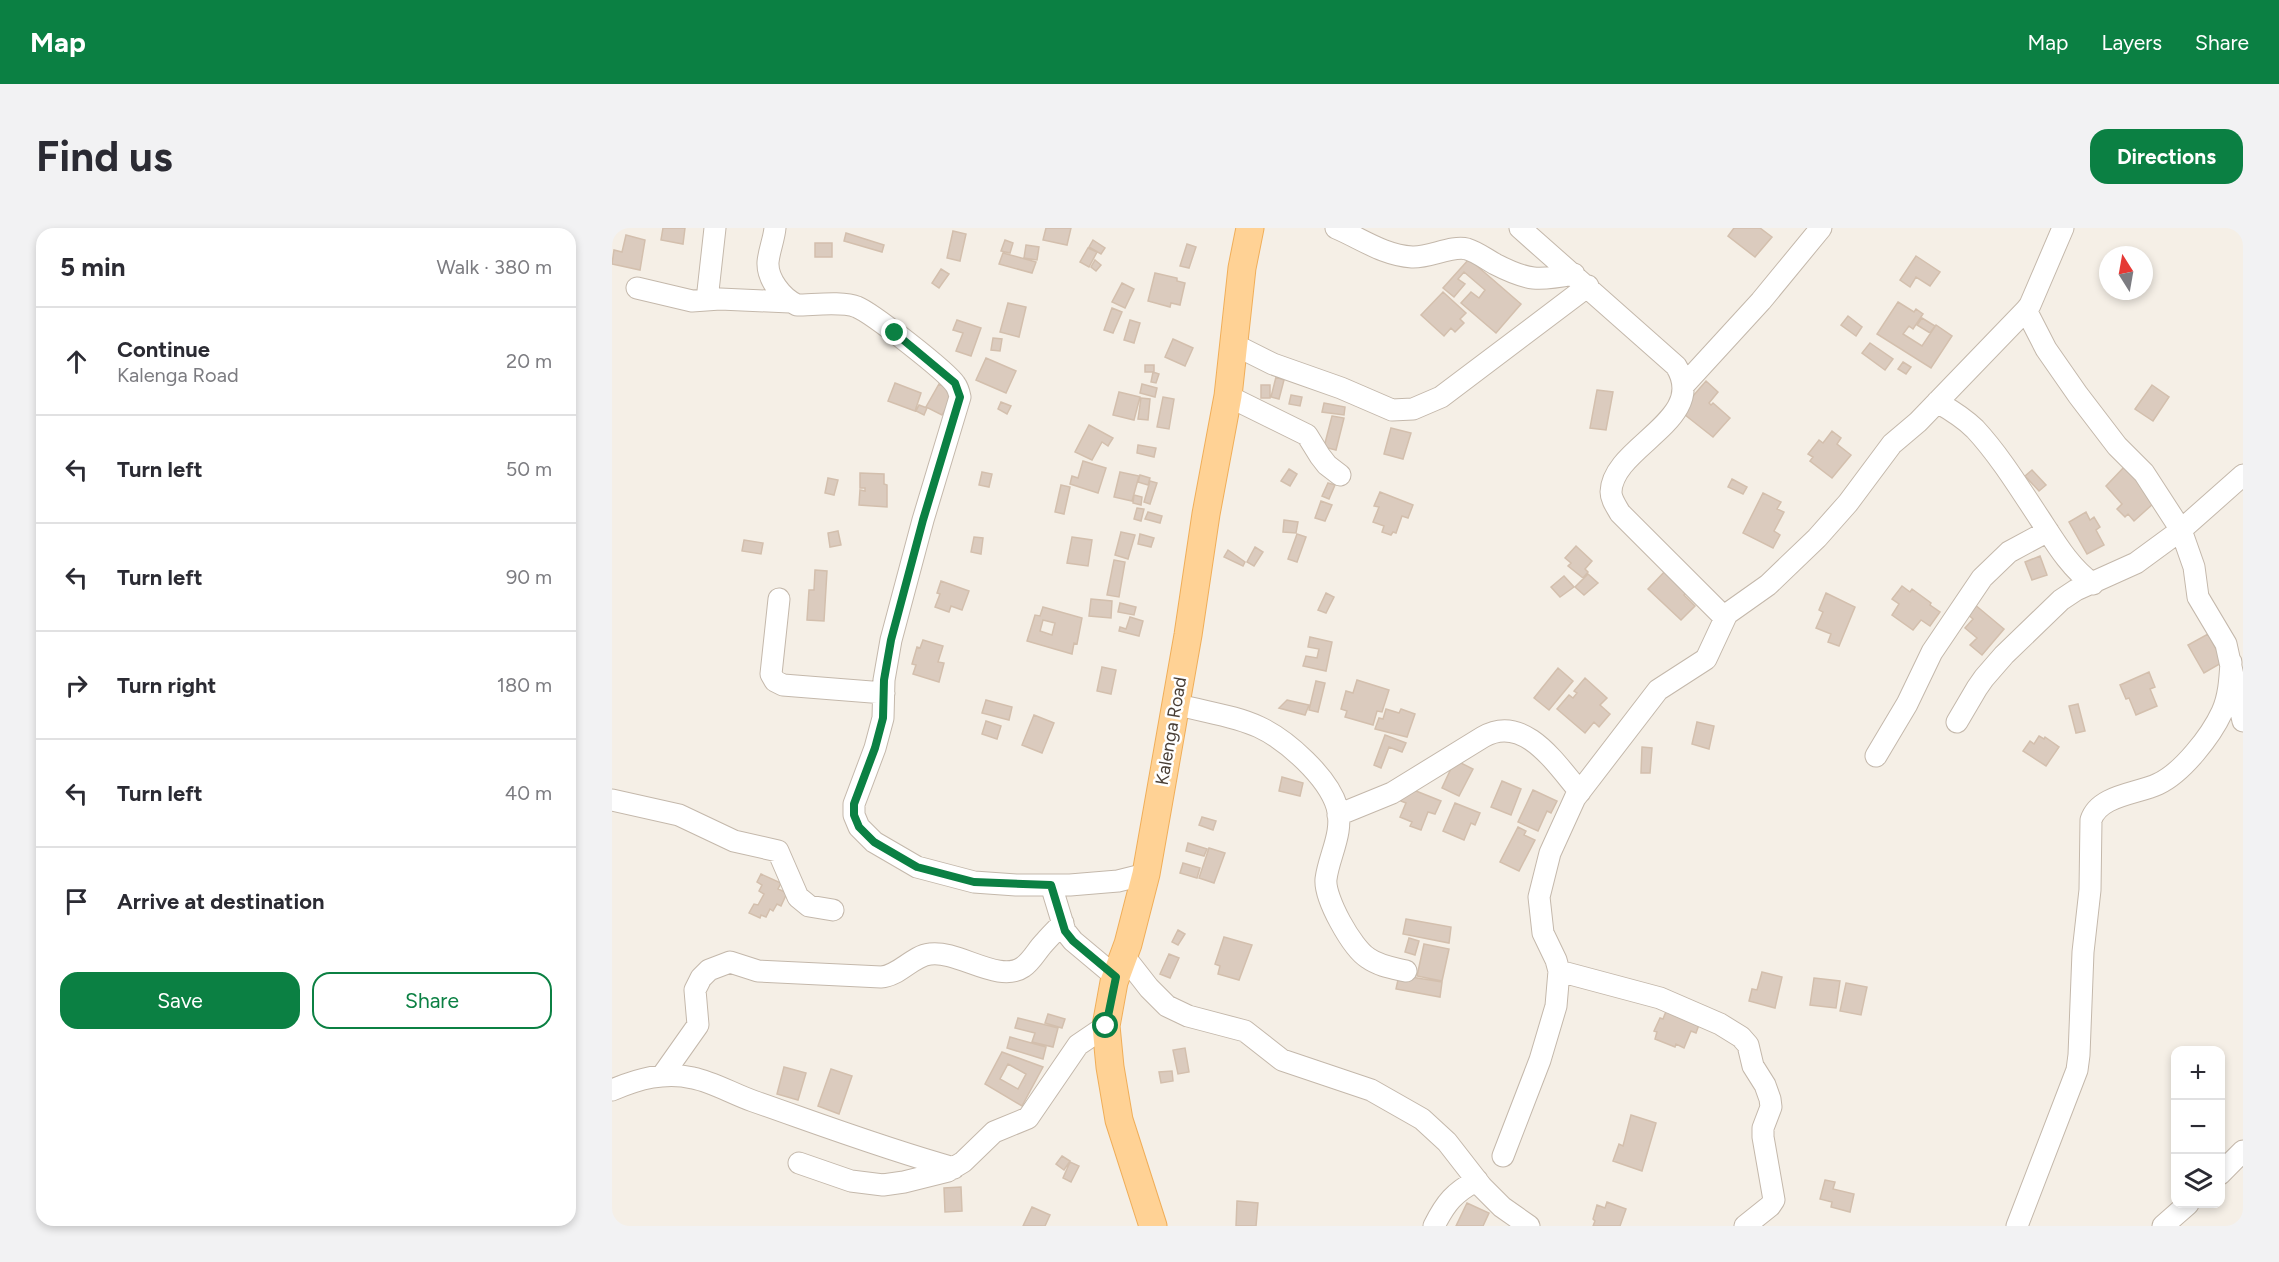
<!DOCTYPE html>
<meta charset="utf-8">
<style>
:root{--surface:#fff;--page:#f2f2f3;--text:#2b2b33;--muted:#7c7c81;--line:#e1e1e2;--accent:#0b8043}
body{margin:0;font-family:Figtree,sans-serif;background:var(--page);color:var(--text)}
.controls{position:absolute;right:18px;bottom:18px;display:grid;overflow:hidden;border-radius:12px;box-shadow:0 3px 9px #0003}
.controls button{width:54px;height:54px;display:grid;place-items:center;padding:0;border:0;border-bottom:2px solid var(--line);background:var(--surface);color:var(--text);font:30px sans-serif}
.compass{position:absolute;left:1487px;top:18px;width:54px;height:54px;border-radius:50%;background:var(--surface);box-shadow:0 3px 9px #0003;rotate:349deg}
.stop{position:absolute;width:18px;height:18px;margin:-14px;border:4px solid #0b8043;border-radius:50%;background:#fff}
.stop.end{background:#0b8043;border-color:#fff;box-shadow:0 2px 6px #0008}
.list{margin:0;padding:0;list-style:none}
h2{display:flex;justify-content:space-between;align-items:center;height:78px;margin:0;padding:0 24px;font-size:26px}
h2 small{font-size:20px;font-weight:400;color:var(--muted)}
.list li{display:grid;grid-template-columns:39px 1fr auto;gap:18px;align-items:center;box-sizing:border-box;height:108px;padding:0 24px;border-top:2px solid var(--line)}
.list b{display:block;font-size:22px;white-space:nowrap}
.list p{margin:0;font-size:20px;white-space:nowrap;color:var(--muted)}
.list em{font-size:20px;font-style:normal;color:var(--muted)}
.actions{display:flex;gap:12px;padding:18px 24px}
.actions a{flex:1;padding:14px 0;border:2px solid var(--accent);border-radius:18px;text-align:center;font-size:21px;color:var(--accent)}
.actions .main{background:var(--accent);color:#fff}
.icon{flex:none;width:33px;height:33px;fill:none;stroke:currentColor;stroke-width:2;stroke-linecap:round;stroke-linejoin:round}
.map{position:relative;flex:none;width:1631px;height:998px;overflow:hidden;border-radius:18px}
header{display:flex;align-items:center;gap:36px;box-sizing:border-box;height:84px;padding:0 30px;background:var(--accent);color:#fff}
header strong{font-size:28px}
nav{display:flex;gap:33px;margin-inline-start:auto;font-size:21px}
.intro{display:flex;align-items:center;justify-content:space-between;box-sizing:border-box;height:144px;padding:0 36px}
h1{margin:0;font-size:42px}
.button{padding:15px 27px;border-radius:18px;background:var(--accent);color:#fff;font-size:21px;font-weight:700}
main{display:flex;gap:36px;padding:0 36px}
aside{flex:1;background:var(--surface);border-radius:18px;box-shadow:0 3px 9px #0003}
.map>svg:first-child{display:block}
.building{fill:#dbcbbe;stroke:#d3bfad;stroke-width:1.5;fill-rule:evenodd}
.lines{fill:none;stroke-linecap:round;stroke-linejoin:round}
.minor-casing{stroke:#c4b8ab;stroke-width:23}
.major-casing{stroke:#f0ae59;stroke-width:29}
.minor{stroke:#fff;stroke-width:21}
.major{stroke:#ffd295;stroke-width:27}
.route{stroke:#0b8043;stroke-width:8}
.labels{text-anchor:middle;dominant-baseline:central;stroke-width:5;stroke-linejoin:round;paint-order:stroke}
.street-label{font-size:18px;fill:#493e35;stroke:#fff}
</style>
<header>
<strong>Map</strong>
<nav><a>Map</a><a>Layers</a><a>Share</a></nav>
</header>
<div class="intro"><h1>Find us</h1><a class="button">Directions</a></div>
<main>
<aside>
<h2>5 min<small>Walk · 380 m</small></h2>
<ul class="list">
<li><svg class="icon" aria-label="ahead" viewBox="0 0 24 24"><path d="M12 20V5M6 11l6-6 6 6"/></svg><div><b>Continue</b><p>Kalenga Road</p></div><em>20 m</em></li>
<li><svg class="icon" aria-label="left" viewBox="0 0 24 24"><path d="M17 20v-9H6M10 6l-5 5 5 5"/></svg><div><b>Turn left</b></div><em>50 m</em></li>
<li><svg class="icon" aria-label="left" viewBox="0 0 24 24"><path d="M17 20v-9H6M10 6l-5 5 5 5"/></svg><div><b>Turn left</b></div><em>90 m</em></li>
<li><svg class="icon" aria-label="right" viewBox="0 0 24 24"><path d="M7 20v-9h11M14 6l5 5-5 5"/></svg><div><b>Turn right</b></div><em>180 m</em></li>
<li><svg class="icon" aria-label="left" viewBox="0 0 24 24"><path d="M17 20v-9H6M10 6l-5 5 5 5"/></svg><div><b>Turn left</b></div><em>40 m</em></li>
<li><svg class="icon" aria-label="arrive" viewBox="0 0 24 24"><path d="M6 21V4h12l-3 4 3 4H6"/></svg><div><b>Arrive at destination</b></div></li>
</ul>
<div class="actions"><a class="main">Save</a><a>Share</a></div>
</aside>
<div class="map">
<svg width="1631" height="998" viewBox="0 0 1631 998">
<rect width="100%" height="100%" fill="#f5efe6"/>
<path class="building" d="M 51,0 L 73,0 L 71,16 L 49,12 Z
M 434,0 L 459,0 L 455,17 L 431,12 Z
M 1122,0 L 1148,0 L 1160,9 L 1143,29 L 1116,8 Z
M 341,3 L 354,6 L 348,33 L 335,30 Z
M 234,5 L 272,17 L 270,24 L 232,13 Z
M 14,7 L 33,12 L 28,42 L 0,36 L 2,22 L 10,24 Z
M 393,12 L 401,15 L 398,25 L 389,23 Z
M 481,12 L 493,20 L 489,26 L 477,19 Z
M 203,15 L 220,15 L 220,29 L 203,29 Z
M 575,16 L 584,19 L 577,40 L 568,38 Z
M 414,17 L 427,19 L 425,32 L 412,30 Z
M 476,20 L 485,24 L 477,39 L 468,34 Z
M 391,25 L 424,34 L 420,45 L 387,36 Z
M 1304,28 L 1328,44 L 1318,58 L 1304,49 L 1298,59 L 1288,52 Z
M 857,31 L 909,76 L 884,105 L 849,75 L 859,64 L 867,70 L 873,62 L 852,44 L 846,51 L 853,56 L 842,69 L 831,60 Z
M 483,32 L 489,37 L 484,43 L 479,39 Z
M 329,41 L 337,46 L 327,60 L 320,55 Z
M 543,45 L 565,50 L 565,53 L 573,55 L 568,77 L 559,75 L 558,79 L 536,73 Z
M 510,55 L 522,61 L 513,80 L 500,74 Z
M 831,64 L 854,85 L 848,91 L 852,95 L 843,104 L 839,100 L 832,108 L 809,87 Z
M 1286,74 L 1302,84 L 1304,81 L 1311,86 L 1301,101 L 1297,98 L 1291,106 L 1310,118 L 1324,97 L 1340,108 L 1319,140 L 1265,106 Z
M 396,75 L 414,79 L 407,109 L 388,104 Z
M 500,80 L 510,84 L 501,105 L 492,102 Z
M 1236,88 L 1250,99 L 1244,108 L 1229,97 Z
M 1310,90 L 1323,98 L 1318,105 L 1305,97 Z
M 345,92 L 369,100 L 359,128 L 344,123 L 351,105 L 341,102 Z
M 518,92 L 528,95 L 522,115 L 512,112 Z
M 381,110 L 390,111 L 388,123 L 379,122 Z
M 561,111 L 581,120 L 573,138 L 553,129 Z
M 1258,115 L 1281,131 L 1273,142 L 1250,125 Z
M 374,130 L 404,143 L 394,165 L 364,152 Z
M 1291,134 L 1299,139 L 1294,146 L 1286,141 Z
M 533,137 L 542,137 L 542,144 L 533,144 Z
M 541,144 L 547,146 L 544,155 L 539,154 Z
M 664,149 L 672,152 L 667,171 L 659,169 Z
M 1094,153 L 1106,164 L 1097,175 L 1099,177 L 1101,175 L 1118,190 L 1101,209 L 1068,183 Z
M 283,155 L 309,165 L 303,183 L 276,173 Z
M 327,156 L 343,164 L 330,187 L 314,179 Z
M 530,156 L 545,160 L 543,169 L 528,165 Z
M 649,157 L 658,157 L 658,170 L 649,170 Z
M 1540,157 L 1557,169 L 1541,193 L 1523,181 Z
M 985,162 L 1001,164 L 994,202 L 978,200 Z
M 507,164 L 528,169 L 522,192 L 501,187 Z
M 679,167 L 690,169 L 688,178 L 677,176 Z
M 551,169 L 562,171 L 557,201 L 545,199 Z
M 529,170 L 538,171 L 536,192 L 526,191 Z
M 389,174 L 399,178 L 395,186 L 386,181 Z
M 712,175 L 733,179 L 732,187 L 710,184 Z
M 307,177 L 315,180 L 312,187 L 304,183 Z
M 720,188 L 732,190 L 724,222 L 712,219 Z
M 477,197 L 501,210 L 496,218 L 490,214 L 480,232 L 463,224 Z
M 779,200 L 799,205 L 791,231 L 772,226 Z
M 1220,203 L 1229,210 L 1225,216 L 1239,227 L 1220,250 L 1198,233 L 1201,229 L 1196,226 L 1207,212 L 1211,215 Z
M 526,217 L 544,220 L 542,229 L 525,225 Z
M 471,233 L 494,240 L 486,265 L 458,256 L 460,248 L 466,250 Z
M 1515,236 L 1542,275 L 1522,293 L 1516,286 L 1513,289 L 1505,281 L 1510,276 L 1494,258 Z
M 677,241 L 685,246 L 678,258 L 669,253 Z
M 1420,242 L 1434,257 L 1427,263 L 1413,248 Z
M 370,244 L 380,246 L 377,259 L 367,257 Z
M 508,244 L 527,248 L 520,273 L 502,269 Z
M 248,245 L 272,246 L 272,256 L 275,257 L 275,279 L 247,277 L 248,262 L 253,263 L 253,260 L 248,260 Z
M 528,247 L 538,250 L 536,257 L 526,254 Z
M 216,250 L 226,252 L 222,267 L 213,265 Z
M 1120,251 L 1135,259 L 1131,266 L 1116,259 Z
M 538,253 L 545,255 L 538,276 L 532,274 Z
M 716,255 L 723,257 L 717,271 L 710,268 Z
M 449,257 L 458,259 L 452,286 L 443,284 Z
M 768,264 L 801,277 L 796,290 L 790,288 L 784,305 L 781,304 L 779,307 L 770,304 L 772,298 L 761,294 L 767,279 L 762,278 Z
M 1151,265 L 1169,274 L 1165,281 L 1172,284 L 1162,303 L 1168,307 L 1161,320 L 1131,305 Z
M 522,267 L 530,269 L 529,277 L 521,275 Z
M 709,273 L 720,277 L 713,293 L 703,290 Z
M 525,280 L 532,281 L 529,293 L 522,291 Z
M 536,284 L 550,288 L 548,295 L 533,291 Z
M 1474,284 L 1478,292 L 1482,289 L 1488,299 L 1484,302 L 1492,317 L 1475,326 L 1457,294 Z
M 672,292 L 686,294 L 684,305 L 671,304 Z
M 226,303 L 229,317 L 218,319 L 216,305 Z
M 509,304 L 523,307 L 516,331 L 503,327 Z
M 528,306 L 542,310 L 539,319 L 526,316 Z
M 685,306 L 694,309 L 685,334 L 676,331 Z
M 362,309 L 371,310 L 369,326 L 359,324 Z
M 460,309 L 480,312 L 476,338 L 455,335 Z
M 132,312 L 151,315 L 149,326 L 130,323 Z
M 964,318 L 980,333 L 973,341 L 976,344 L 971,350 L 956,338 L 959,335 L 953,330 Z
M 643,319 L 651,324 L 642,338 L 635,334 Z
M 616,322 L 633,334 L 631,338 L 612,329 Z
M 1428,328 L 1435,347 L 1420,352 L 1413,334 Z
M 502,332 L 513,334 L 507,369 L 495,367 Z
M 1055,341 L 1077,362 L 1072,367 L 1083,378 L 1069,392 L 1036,361 Z
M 203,342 L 215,343 L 212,393 L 195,392 L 197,362 L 202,362 Z
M 976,346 L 986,355 L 972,367 L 963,359 Z
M 952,348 L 962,359 L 948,369 L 939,359 Z
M 329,353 L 357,363 L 350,382 L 339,378 L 337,384 L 323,379 L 328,366 L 325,365 Z
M 1290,358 L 1298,364 L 1300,361 L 1319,375 L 1318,377 L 1328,384 L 1318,398 L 1309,392 L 1301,402 L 1280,387 L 1287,376 L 1280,371 Z
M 714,365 L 722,369 L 714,385 L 706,382 Z
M 1214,365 L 1243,379 L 1227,418 L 1216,414 L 1219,406 L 1204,400 L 1211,384 L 1207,382 Z
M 479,371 L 500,373 L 499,390 L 477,388 Z
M 508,375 L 524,379 L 522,387 L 506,384 Z
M 1362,376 L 1392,401 L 1370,427 L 1358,417 L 1365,410 L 1353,400 L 1361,391 L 1354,385 Z
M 431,379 L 470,390 L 465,416 L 462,415 L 460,426 L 415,413 L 423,387 L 428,388 ZM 431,392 L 443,395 L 440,407 L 428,403 Z
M 518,389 L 531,393 L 527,408 L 507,403 L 508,399 L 514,401 Z
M 1596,406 L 1611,434 L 1592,445 L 1576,417 Z
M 698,409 L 720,414 L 714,443 L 691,438 L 694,428 L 705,430 L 707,421 L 696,419 Z
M 311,412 L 331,418 L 326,434 L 332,435 L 327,454 L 301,446 L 304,437 L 300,436 L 305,419 L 308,420 Z
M 490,439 L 504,442 L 499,466 L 485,463 Z
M 946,440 L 961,453 L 937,482 L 922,470 Z
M 1537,444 L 1543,459 L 1538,461 L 1545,478 L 1524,487 L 1517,470 L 1514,471 L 1508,457 Z
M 973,450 L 995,470 L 988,477 L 998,486 L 987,499 L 982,494 L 973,505 L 945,481 L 957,467 L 961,470 L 965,465 L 962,463 Z
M 745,452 L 777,462 L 770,484 L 765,483 L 761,497 L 733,489 L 735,483 L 729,481 L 734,463 L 741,465 Z
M 704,453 L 713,455 L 706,484 L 697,482 Z
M 374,472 L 400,479 L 397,492 L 370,485 Z
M 675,472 L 697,477 L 693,487 L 667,480 Z
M 1466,476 L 1473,503 L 1464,505 L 1457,478 Z
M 774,481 L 787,485 L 789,481 L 803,486 L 795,509 L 763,501 L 767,490 L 771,491 Z
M 422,487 L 442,495 L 430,525 L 410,517 Z
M 374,493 L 389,498 L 385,511 L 370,506 Z
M 1085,494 L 1102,498 L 1097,521 L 1080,516 Z
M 773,507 L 794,515 L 790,524 L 777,519 L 769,540 L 762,537 Z
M 1427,508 L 1432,511 L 1433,509 L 1447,519 L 1434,538 L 1411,523 L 1418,513 L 1422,516 Z
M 1030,519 L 1040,520 L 1038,545 L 1029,545 Z
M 843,532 L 861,541 L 847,568 L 830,560 Z
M 670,549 L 691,555 L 688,568 L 667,563 Z
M 890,553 L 909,561 L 899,587 L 879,579 Z
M 794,559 L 829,573 L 823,586 L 816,584 L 809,602 L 798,598 L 800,594 L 788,589 L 794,575 L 789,573 Z
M 921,562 L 945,573 L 939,585 L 935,583 L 926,603 L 906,594 Z
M 843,575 L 868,585 L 863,597 L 859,595 L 852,612 L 831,603 Z
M 590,589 L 604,593 L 601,602 L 587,597 Z
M 906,599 L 914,603 L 912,607 L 923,612 L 907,643 L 888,634 Z
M 576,615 L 595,621 L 592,628 L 574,623 Z
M 597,620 L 613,625 L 602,655 L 587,650 Z
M 571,635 L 588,640 L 585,650 L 568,645 Z
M 149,646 L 169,655 L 166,661 L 175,665 L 169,678 L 165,676 L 161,683 L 158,681 L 154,689 L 149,687 L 148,690 L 137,685 L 142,676 L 146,677 L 152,666 L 147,663 L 150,657 L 145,654 Z
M 794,691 L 839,699 L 837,715 L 791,706 Z
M 566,702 L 573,706 L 566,717 L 560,714 Z
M 612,709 L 640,717 L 627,752 L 606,746 L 608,738 L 603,736 Z
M 797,710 L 807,713 L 803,727 L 793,724 Z
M 812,716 L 837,721 L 830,753 L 805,748 Z
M 557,726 L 567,730 L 558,750 L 548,746 Z
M 1150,744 L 1170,749 L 1163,780 L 1137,773 L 1140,761 L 1145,762 Z
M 787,747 L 830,754 L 828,769 L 784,761 Z
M 1202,750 L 1228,753 L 1224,780 L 1198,777 Z
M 1234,755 L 1255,759 L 1249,787 L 1228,783 Z
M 1055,781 L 1088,794 L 1084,805 L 1079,803 L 1072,820 L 1064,816 L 1063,819 L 1043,811 L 1045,804 L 1042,803 L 1048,790 L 1051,791 Z
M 436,786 L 453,791 L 450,800 L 433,795 Z
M 406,790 L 446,800 L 441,819 L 420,814 L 423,805 L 403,800 Z
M 398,809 L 434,819 L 431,831 L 395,820 Z
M 573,820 L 577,844 L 566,846 L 561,822 Z
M 390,824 L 431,839 L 410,878 L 373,856 ZM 396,836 L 414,846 L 406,861 L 388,851 Z
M 172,839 L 194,845 L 186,872 L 165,866 Z
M 219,841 L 240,848 L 227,886 L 206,878 Z
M 560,843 L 561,853 L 549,855 L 547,844 Z
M 1019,887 L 1044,895 L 1030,943 L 1001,933 L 1007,916 L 1011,918 Z
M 450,928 L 458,933 L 452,942 L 444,936 Z
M 458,934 L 467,938 L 459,954 L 451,950 Z
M 1213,952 L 1223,954 L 1221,961 L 1242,966 L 1238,984 L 1219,979 L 1220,974 L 1208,971 Z
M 349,959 L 350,983 L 333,984 L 332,960 Z
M 625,973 L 646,975 L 644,998 L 624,998 Z
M 995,974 L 1014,981 L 1008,998 L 981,998 L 983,993 L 981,991 L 985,977 L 993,980 Z
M 855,975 L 877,985 L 871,998 L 844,998 Z
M 420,979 L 438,987 L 433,998 L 411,998 Z"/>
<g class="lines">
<g class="minor-casing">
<path id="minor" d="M 163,0 C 162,11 157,23 156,34 C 155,51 170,70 185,77 C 201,77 231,73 245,79 C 260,85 334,143 343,156 C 346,160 347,164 348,169 L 311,292 L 279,412 L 272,452 L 271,490 L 263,520 L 242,576 L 242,587 L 247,599 L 262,614 L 305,639 L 362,654 L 404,657 L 458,657 L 506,653 L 534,646
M 724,0 C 750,11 771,27 800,29 C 817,30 840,17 855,21 C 865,24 874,31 883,36 C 916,53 926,53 962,46
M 908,0 L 1064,138 C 1098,192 1000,218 999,264 C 999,271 1004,278 1008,285 L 1113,390
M 25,60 L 80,73 L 108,71 L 178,74
M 95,72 L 103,0
M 1414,82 L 1434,121 L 1466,167 L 1505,218 L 1532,245 L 1569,302 L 1582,339 L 1586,369 L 1614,416 L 1631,493
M 623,117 L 661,136 L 729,160 L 780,182 L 801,181 L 829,169 L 976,58
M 1072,157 L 1149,73 L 1209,0
M 616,168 L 695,207 L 708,228 L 715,237 L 728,247
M 1325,174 C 1339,182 1352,190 1363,201 C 1388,228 1408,261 1428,291 C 1443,314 1458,340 1481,356
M 167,371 L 159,446 L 163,453 L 171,457 L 272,465
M 564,476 C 591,484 622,487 647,499 C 675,512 716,549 725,579 C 732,605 717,627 714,651 C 712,670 740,720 756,730 C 767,738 781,740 794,743
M 1345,494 L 1365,460 L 1372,450 L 1392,427 L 1449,372 L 1464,362 L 1524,335 L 1569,302 L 1631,247
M 1264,528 L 1295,476 L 1320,424 L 1370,350 L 1397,324 L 1436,303
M 0,572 L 67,587 L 122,613 L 166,623 L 186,669 L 197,678 L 221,682
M 726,587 L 780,565 L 871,509 C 912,485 944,536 968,564
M 439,657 L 453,703 L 461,713 L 504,749
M 512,728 L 537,760 L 555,778 L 576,788 L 633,803 L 670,832 L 759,862 L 810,891 L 835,914 L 870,959 L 890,979 L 917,998
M 947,743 L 1048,770 L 1108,796 L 1129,809 L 1136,817 L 1141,838 L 1153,857 L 1158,871 L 1159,879 L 1151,900 L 1151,909 L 1162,972 L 1158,978 L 1133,998
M 50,848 L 86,797 L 83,762 L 89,750 L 97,742 L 118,734 L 146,743 L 269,749 C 287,748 300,728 318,726 C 346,722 387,756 411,739 C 420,733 425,722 432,715 C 438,708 445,701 451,695
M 0,862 C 26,851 53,843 81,850 C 101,854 121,866 141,873 C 207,896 273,921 342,940
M 891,928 L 928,832 L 944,778 L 947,743 L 944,732 L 931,705 L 927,669 L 938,625 L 963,570 L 1046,462 L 1094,431 L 1115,386 L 1156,357 L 1205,310 L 1236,275 L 1280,216 L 1306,194 L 1414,82 L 1418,77 L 1451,0
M 187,935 L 239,953 L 271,957 L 292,954 L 336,943 L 351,934 L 382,904 L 416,890 L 466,817 L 494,798
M 1608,946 L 1631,923
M 822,998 C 834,974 842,965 865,952
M 1405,998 L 1465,842 L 1467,827 L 1471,724 L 1478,662 L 1479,592 C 1487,567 1525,566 1546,556 C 1570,545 1599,508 1610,484 C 1617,469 1618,451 1619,434
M 1551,998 L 1576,976"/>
</g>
<g class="major-casing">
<path id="major" d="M 541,998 L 507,892 L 498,839 L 494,798 L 502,754 L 516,716 L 534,646 L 576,407 L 594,286 L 616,168 L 630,40 L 638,0"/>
</g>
<use href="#minor" class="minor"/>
<use href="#major" class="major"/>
</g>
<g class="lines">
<path class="route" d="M 283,105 L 343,155 L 348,169 L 311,292 L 279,412 L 272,452 L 271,490 L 263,520 L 242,576 L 242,587 L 247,599 L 262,614 L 305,639 L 362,654 L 439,657 L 453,703 L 461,713 L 504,749 L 494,798"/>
</g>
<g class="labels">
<g class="street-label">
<text transform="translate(559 503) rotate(-80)">Kalenga Road</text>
</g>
</g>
</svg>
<div class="controls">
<button>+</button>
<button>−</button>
<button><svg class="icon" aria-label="layers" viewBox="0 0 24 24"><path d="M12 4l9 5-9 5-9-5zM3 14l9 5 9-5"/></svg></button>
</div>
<svg class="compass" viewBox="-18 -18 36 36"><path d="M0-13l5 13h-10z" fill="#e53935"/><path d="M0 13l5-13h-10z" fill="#7c7c81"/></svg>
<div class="stop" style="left:494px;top:798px"></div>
<div class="stop end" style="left:283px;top:105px"></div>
</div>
</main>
